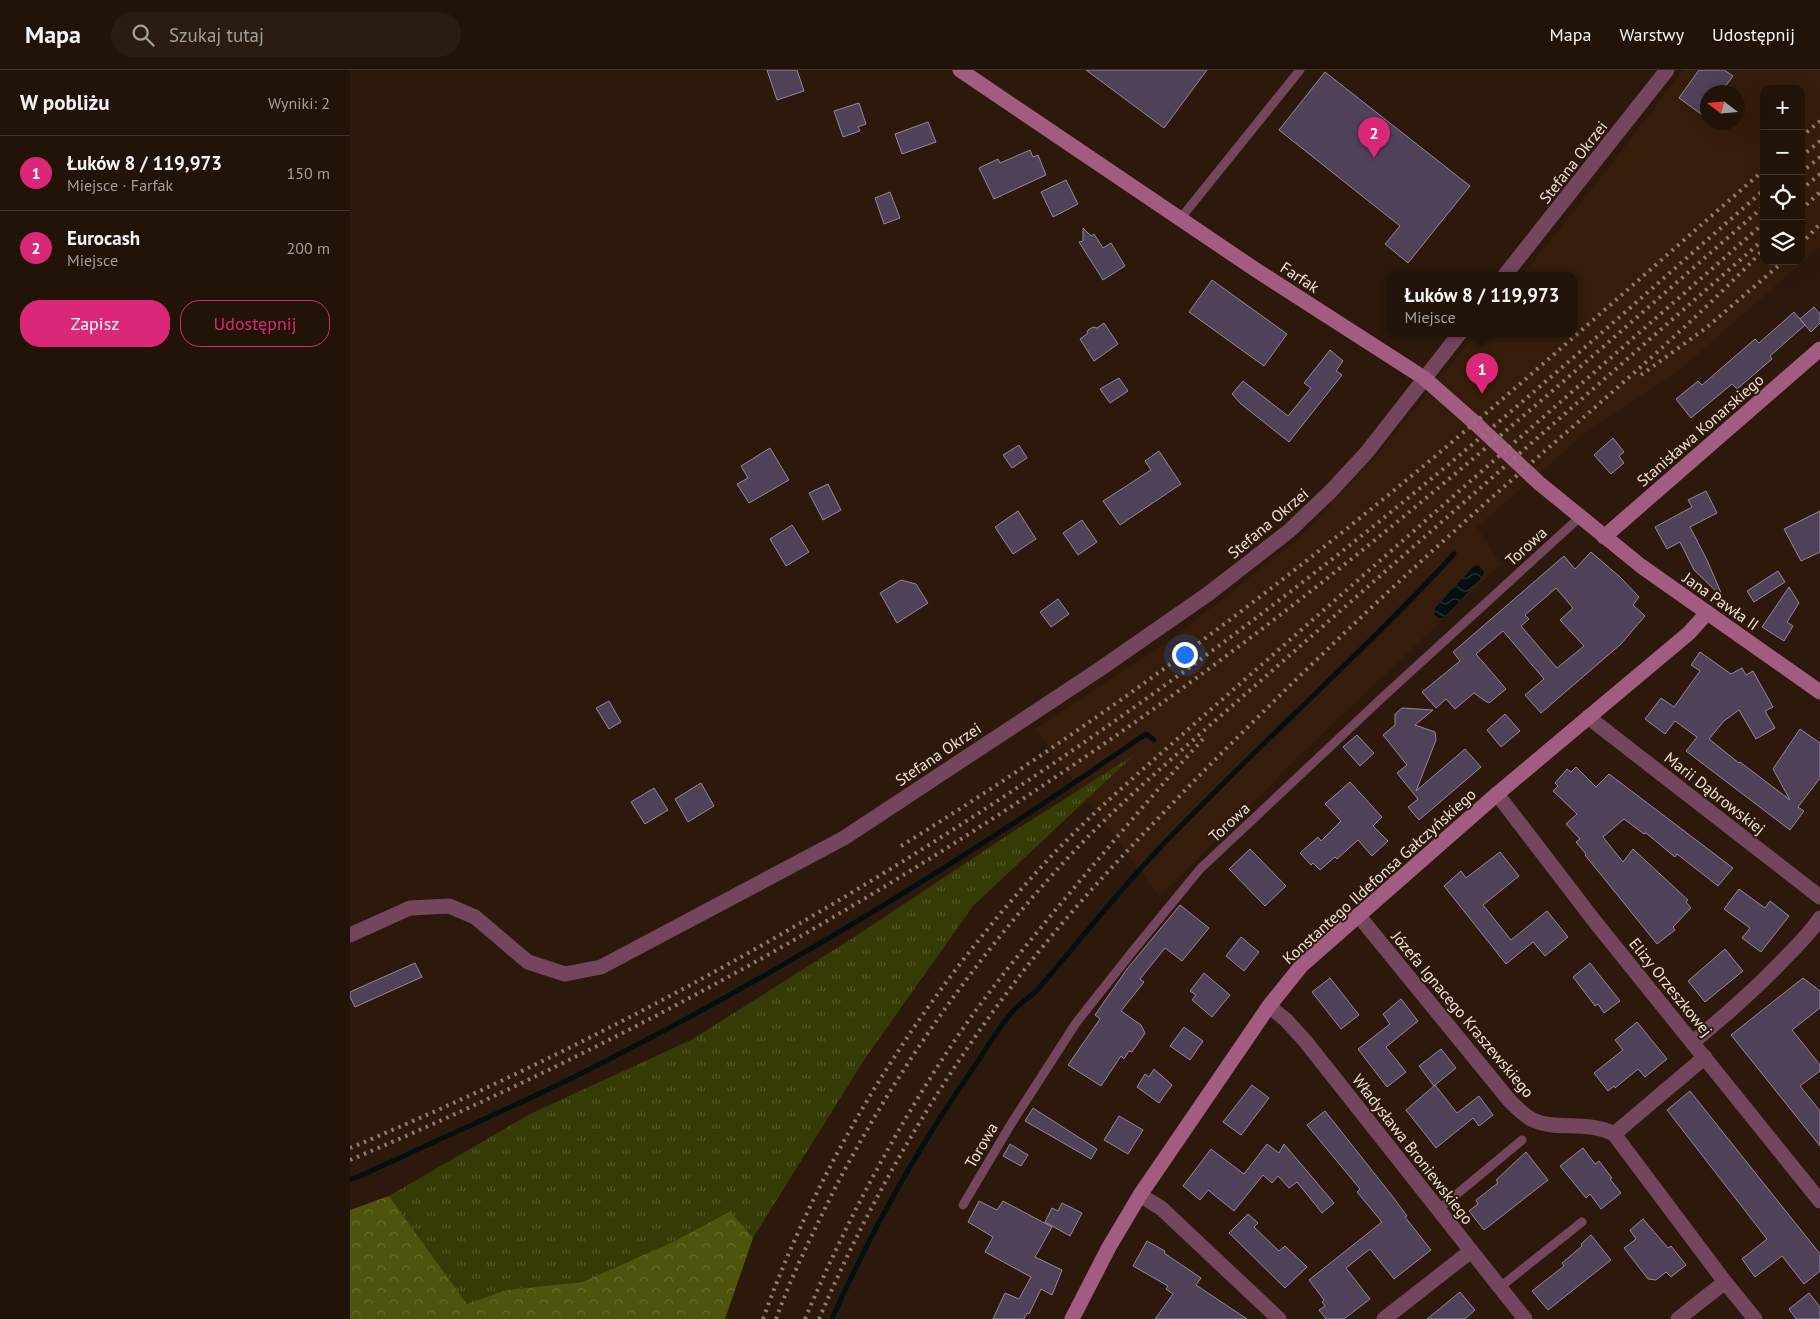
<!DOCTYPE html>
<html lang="pl">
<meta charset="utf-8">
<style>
:root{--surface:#221309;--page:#2a1c12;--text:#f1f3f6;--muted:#a29e9c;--line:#3f322a;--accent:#db2777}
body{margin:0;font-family:"PT Sans",sans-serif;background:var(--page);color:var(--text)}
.controls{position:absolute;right:15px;top:15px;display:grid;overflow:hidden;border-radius:10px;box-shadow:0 5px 20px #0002}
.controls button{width:45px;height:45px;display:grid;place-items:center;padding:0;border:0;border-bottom:1px solid var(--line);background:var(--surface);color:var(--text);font:25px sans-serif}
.compass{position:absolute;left:1350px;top:15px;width:45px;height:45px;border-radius:50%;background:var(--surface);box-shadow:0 5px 20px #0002;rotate:286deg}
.you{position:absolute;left:834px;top:584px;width:18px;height:18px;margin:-12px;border:4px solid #fff;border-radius:50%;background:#1a73e8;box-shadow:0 0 0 8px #1a73e833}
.badge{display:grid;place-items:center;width:32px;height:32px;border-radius:50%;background:var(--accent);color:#fff;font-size:16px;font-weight:700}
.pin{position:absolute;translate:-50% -41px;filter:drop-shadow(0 1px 2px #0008)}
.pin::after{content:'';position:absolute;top:26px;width:18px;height:15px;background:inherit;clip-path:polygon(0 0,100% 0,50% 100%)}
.popup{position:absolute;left:1037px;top:202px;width:190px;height:65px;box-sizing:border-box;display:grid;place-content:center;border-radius:10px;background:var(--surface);filter:drop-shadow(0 1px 4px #0005);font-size:16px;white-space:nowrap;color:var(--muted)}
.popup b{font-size:19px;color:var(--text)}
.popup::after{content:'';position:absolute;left:50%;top:100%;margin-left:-10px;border:10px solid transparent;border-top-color:var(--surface)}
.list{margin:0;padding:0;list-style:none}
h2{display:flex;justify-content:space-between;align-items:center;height:65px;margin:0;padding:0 20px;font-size:21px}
h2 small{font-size:16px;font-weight:400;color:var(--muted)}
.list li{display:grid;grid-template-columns:32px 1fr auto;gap:15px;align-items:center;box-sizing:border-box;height:75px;padding:0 20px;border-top:1px solid var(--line)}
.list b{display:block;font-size:19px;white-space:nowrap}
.list p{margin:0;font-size:16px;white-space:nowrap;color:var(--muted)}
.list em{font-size:16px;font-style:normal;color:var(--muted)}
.actions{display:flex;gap:10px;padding:15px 20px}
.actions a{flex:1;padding:11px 0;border:1px solid var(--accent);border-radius:20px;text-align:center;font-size:18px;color:var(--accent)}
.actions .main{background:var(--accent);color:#fff}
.icon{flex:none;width:28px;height:28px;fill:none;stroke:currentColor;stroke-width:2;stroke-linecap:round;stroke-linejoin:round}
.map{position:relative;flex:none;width:1470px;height:1249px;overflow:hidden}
header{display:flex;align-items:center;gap:30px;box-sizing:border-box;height:70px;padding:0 25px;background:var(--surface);border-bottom:1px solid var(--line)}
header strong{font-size:24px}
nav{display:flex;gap:28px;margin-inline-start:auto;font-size:18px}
.search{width:350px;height:45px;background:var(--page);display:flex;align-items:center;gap:12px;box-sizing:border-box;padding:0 18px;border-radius:28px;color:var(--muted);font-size:19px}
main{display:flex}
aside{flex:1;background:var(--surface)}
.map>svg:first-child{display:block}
.built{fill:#361d0b;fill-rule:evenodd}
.grass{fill:url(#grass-tufts)}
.forest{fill:url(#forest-crowns)}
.water{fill:url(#water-waves)}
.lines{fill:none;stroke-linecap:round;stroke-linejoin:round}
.stream{stroke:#040f12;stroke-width:5}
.building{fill:#4f4258;stroke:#93859e;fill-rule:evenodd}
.lane{stroke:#73465d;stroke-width:9}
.street{stroke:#73465d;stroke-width:15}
.secondary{stroke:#a25c81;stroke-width:15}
.rail{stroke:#8b7a6f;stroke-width:4;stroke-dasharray:2.5 5;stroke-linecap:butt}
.labels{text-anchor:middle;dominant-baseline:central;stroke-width:4;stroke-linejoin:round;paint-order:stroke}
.street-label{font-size:16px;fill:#efe1d8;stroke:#2d190c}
</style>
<header>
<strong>Mapa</strong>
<div class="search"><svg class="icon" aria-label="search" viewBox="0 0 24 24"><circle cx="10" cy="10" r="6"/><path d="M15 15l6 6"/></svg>Szukaj tutaj</div>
<nav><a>Mapa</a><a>Warstwy</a><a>Udostępnij</a></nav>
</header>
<main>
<aside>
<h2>W pobliżu<small>Wyniki: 2</small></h2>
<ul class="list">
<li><span class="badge">1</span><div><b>Łuków 8 / 119,973</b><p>Miejsce · Farfak</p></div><em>150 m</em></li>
<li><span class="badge">2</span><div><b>Eurocash</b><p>Miejsce</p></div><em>200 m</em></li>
</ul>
<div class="actions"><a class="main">Zapisz</a><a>Udostępnij</a></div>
</aside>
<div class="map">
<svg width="1470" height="1249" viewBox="0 0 1470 1249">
<defs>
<pattern id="grass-tufts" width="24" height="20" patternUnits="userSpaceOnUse" patternTransform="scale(1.25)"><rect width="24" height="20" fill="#353b05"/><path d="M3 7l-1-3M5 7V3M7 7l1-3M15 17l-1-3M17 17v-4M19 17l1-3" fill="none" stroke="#535729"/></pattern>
<pattern id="forest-crowns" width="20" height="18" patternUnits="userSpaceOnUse" patternTransform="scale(1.25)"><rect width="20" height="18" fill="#4c550b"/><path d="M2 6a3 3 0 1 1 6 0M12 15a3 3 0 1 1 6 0" fill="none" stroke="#666d2e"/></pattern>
<pattern id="water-waves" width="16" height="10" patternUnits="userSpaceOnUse" patternTransform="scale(1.25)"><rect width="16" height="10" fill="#040f12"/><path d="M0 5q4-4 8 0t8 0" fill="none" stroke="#293234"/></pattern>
</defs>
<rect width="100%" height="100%" fill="#2d190c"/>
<path class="built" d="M 1333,0 L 1470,0 L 1470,177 L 1327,302 L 1242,357 L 1127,457 L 1151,494 L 949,686 L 810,827 L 685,659 L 820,571 L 951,466 L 1027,385 L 1126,263 L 1223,263 L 1223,205 L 1172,205 L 1242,119 ZM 1414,19 L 1451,19 L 1451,191 L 1414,191 ZM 1358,22 L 1388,22 L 1388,52 L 1358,52 Z"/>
<path class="grass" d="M 784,685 L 623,836 L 514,990 L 403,1168 L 379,1141 L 323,1172 L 232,1212 L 156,1220 L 117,1234 L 39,1126 L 180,1044 L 343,969 L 512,862 L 664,761 Z"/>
<path class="forest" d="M 39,1126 L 117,1234 L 156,1220 L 232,1212 L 323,1172 L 380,1141 L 403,1168 L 375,1249 L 0,1249 L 0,1140 Z"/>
<path class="water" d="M 1127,495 L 1134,501 L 1132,507 L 1094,548 L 1088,548 L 1084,544 L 1085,538 L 1123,497 Z"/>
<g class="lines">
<path class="stream" d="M 0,1110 C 24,1100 47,1089 71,1078 C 127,1052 185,1027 240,999 C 432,902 615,790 791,667 L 796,664 L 804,670
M 482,1249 C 521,1161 569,1076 624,997 C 636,979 650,955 664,940 C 672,931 683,926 690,917 C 728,872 764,827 804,784 C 901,681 1008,588 1104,484"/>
</g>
<path class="building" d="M 417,0 L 447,0 L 454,21 L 427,30 Z
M 736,0 L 857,0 L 814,58 Z
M 1349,0 L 1374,0 L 1383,6 L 1371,22 L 1358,22 L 1358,49 L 1329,28 Z
M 975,2 L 1120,116 L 1058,193 L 1035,174 L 1050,156 L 929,60 Z
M 509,33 L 516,54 L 508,57 L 510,61 L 493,67 L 484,41 Z
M 578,52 L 586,72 L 552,84 L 545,64 Z
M 680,80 L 683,87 L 688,85 L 696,105 L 644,129 L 629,98 L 648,89 L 650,93 Z
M 716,110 L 728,134 L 703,147 L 691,122 Z
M 540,122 L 550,148 L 534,154 L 525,128 Z
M 733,158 L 741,166 L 744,164 L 753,178 L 761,173 L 775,196 L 753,210 L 729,172 L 733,171 Z
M 862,210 L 937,264 L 914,296 L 839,242 Z
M 1464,237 L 1470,244 L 1470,253 L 1461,262 L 1450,249 L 1455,255 L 1420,286 L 1422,289 L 1387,319 L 1382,314 L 1341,348 L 1326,329 L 1348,311 L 1352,315 L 1405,269 L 1409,273 L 1444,242 L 1450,249 Z
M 754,253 L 768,274 L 744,291 L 730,269 L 737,264 L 738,260 L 743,257 L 747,258 Z
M 980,280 L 993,291 L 986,301 L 992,305 L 939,372 L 891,334 L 882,324 L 893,311 L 938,346 L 961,318 L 954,313 Z
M 769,308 L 778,321 L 760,333 L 750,319 Z
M 1263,368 L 1274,382 L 1269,386 L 1274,393 L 1261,404 L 1244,385 Z
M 669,375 L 677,388 L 662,398 L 653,385 Z
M 420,378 L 439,410 L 399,433 L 387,414 L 398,408 L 391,396 Z
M 809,381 L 831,414 L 770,455 L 753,431 L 801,400 L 795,391 Z
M 478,414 L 491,440 L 473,450 L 459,423 Z
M 1356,421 L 1367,443 L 1340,457 L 1357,490 L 1372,525 L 1371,526 L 1344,500 L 1330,472 L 1317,479 L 1305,457 L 1342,437 L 1338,430 Z
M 668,441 L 686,469 L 663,484 L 645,457 Z
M 1470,441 L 1470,482 L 1451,491 L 1434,459 Z
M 732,450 L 747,472 L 728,485 L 713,463 Z
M 442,455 L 459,482 L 436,496 L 420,469 Z
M 1241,482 L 1270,507 L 1289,527 L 1283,535 L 1295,546 L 1271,574 L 1191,643 L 1175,625 L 1194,609 L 1153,561 L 1126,584 L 1156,619 L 1139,633 L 1135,631 L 1124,623 L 1105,639 L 1096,629 L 1086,638 L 1072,622 L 1110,591 L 1103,582 L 1214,486 L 1225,499 ZM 1206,518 L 1223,538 L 1210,550 L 1234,576 L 1207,598 L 1171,556 L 1179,549 L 1175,545 Z
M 1428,501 L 1435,512 L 1404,532 L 1397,521 Z
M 551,510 L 566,514 L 578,533 L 547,553 L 530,523 Z
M 1439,517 L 1449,533 L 1437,552 L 1443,556 L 1434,571 L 1412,557 Z
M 708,529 L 719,544 L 701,557 L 690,542 Z
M 1350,582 L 1381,604 L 1392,598 L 1396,605 L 1403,601 L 1423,637 L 1415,641 L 1425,658 L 1406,669 L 1389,640 L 1374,651 L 1359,669 L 1389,693 L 1390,692 L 1440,730 L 1423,699 L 1450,659 L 1470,673 L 1470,708 L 1448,737 L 1454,741 L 1440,760 L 1336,681 L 1347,667 L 1325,651 L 1315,664 L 1295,649 L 1311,628 L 1324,637 L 1350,601 L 1341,595 Z
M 259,631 L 271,652 L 259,659 L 246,638 Z
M 1052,638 L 1083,640 L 1065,655 L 1085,662 L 1086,670 L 1066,721 L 1115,679 L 1131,697 L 1069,750 L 1058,737 L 1068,729 L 1047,703 L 1057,695 L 1033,665 L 1045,655 L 1045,644 Z
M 1155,644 L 1170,661 L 1151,677 L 1137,660 Z
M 1007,665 L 1024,683 L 1010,696 L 993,677 Z
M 1226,697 L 1246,717 L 1259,704 L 1383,798 L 1368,816 L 1327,784 L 1325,787 L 1296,763 L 1294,764 L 1274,749 L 1253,767 L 1273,792 L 1283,779 L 1338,830 L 1336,832 L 1341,838 L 1323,857 L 1325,860 L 1307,874 L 1235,785 L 1236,784 L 1226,772 L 1230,769 L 1216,754 L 1227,744 L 1203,721 L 1208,716 L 1205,713 L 1217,699 L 1221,702 Z
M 1000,712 L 1032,747 L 1023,756 L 1038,771 L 1022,786 L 1008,770 L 987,789 L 985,787 L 970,800 L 963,793 L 961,795 L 950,783 L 968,767 L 971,771 L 991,751 L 975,734 Z
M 351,713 L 364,736 L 338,752 L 325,729 Z
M 304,718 L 318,740 L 295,754 L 281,732 Z
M 900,779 L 936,816 L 915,836 L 879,799 Z
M 1150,782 L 1169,806 L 1133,835 L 1161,870 L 1197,841 L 1218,867 L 1195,886 L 1183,872 L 1156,894 L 1094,816 L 1111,801 L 1116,808 Z
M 1389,819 L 1415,838 L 1420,831 L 1439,846 L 1411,882 L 1392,868 L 1400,858 L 1374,839 Z
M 830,835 L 859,858 L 832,891 L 815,878 L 790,909 L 794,912 L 771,941 L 791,955 L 795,963 L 782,982 L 779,981 L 774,989 L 771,986 L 751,1016 L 718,995 L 750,949 L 745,945 L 777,899 Z
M 891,867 L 909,882 L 894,901 L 876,886 Z
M 1375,879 L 1393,901 L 1355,932 L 1338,911 Z
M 65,893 L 72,907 L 5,937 L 0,927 L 0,922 Z
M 1240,893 L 1270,931 L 1254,943 L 1248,934 L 1245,936 L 1223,907 Z
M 854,903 L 880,925 L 862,947 L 842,930 L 846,925 L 840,921 Z
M 980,908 L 1009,945 L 991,959 L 962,922 Z
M 1453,908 L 1470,921 L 1470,938 L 1442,960 L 1470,995 L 1470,1001 L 1450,1016 L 1470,1041 L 1470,1076 L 1381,965 Z
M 1051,929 L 1068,951 L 1036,977 L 1056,1002 L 1037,1017 L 1008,979 L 1040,954 L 1033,944 Z
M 1287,952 L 1317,989 L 1295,1007 L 1288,999 L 1265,1018 L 1264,1016 L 1258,1021 L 1244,1003 L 1273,980 L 1265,970 Z
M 834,957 L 853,971 L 840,990 L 820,976 Z
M 1091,979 L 1106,998 L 1084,1016 L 1069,996 Z
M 804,999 L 822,1015 L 809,1033 L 787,1017 L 795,1004 L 799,1007 Z
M 902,1015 L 919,1028 L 891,1065 L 873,1052 Z
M 1085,1015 L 1107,1043 L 1129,1026 L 1143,1045 L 1129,1056 L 1123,1048 L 1086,1078 L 1056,1040 Z
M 1340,1021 L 1470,1184 L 1470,1201 L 1454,1214 L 1432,1186 L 1405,1207 L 1392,1189 L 1417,1169 L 1317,1040 Z
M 683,1038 L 747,1079 L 741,1089 L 675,1051 Z
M 975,1041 L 1043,1127 L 1057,1146 L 1055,1147 L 1081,1180 L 1044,1209 L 1020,1179 L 996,1198 L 1020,1229 L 994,1249 L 976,1249 L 969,1240 L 975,1236 L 972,1232 L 974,1230 L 959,1210 L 1032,1152 L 1007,1122 L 1010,1119 L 957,1055 Z
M 769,1046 L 793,1060 L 778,1084 L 754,1070 Z
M 660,1074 L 678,1085 L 671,1096 L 653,1086 Z
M 917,1074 L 929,1083 L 934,1074 L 984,1133 L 972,1143 L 947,1112 L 939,1118 L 928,1106 L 922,1113 L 913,1105 L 884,1141 L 858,1120 L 850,1130 L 833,1116 L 861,1079 L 894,1104 Z
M 1233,1078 L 1245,1094 L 1249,1091 L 1262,1108 L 1260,1109 L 1271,1123 L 1251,1139 L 1240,1124 L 1236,1128 L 1210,1096 Z
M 1176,1082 L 1198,1110 L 1134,1160 L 1119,1141 L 1128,1134 L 1126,1130 L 1148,1113 L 1146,1110 Z
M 629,1131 L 647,1140 L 653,1131 L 702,1157 L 685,1187 L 712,1200 L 702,1225 L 691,1219 L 679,1244 L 677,1243 L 674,1249 L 643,1249 L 655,1223 L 669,1229 L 681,1207 L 635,1182 L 643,1167 L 618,1152 Z
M 712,1133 L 732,1143 L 720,1166 L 695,1152 L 702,1138 L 708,1141 Z
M 898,1144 L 908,1153 L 904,1157 L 929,1181 L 935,1176 L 957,1197 L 935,1218 L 879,1163 Z
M 1293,1149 L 1318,1178 L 1321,1176 L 1336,1195 L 1321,1207 L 1316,1202 L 1306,1210 L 1298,1209 L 1274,1178 L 1286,1169 L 1280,1160 Z
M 1241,1165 L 1261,1190 L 1198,1240 L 1182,1221 L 1214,1196 L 1212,1193 L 1232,1176 L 1231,1174 Z
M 797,1171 L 815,1181 L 814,1183 L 851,1208 L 846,1215 L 897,1249 L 805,1249 L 823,1224 L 816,1219 L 818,1216 L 783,1196 Z
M 1110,1222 L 1125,1240 L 1115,1249 L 1077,1249 Z
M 1459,1223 L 1470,1237 L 1470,1249 L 1446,1249 L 1439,1239 Z"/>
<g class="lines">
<path class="lane" d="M 830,149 L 950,0
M 613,1135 L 661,1054 L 726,953 L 782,882 L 850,799 L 1034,626 L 1230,447
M 1089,1139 L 1172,1070
M 1150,1217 L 1232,1152"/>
<path class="street" d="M 1155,205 L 1317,0
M 1238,647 L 1470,827
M 1147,724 L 1246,853 L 1470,1131
M 1008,845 L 1159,1030 C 1166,1037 1174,1046 1183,1050 C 1207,1061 1237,1050 1264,1064 L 1375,1212 L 1405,1249
M 0,865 L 60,838 L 99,836 L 125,847 L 178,892 L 215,904 L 251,897 L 494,768 L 747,601 L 858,524 L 939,461 L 981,421 L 1017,382 L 1110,263
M 919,936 L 936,950 L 956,972 L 1175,1249
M 1343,972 C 1376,945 1408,917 1437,886 C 1449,874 1461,862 1470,848
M 1264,1064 L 1355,987
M 790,1125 L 811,1138 L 929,1249
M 1034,1249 L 1121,1181
M 1328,1249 L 1375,1212"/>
<path class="secondary" d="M 610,0 L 906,200 L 1074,308 L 1124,352 L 1189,413 L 1291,496 L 1470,622
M 1254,467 L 1470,279
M 722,1249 L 759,1177 L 790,1125 L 919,936 L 952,895 L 1147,724 L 1339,563 L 1357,543"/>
<path class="rail" d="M 1451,67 L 1470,51
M 1451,87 L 1470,71
M 1451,103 L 1470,87
M 1451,120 L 1470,104
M 1451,140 L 1470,122
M 1451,174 L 1470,154
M 1291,305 L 1356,258 L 1434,191
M 551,776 C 716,674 875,558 1026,435 C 1158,328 1285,212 1414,100
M 0,1078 C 353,931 681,726 981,490 C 1130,373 1271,245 1414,120
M 0,1090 C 333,950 648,763 934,542 C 1100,414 1256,274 1414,136
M 413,1249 C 471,1087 569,933 683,806 C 722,762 766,723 809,685 L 1414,153
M 426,1249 C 442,1204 464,1161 485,1118 C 550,994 631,880 727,778 C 753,751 781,725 809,700 L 1414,169
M 455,1249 C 495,1154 544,1062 601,976 C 641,916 688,861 734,806 C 773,760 812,714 853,669
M 469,1249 C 520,1129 586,1016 665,912 C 720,839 784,773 848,707 C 936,618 1026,531 1120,447 C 1219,358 1322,275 1414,179"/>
</g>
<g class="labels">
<g class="street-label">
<text transform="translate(1223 92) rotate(-52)">Stefana Okrzei</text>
<text transform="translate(950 207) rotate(33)">Farfak</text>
<text transform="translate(1350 360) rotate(-41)">Stanisława Konarskiego</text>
<text transform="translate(918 453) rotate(-40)">Stefana Okrzei</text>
<text transform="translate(1176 476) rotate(-42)">Torowa</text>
<text transform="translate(1371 531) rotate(35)">Jana Pawła II</text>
<text transform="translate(588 684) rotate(-34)">Stefana Okrzei</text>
<text transform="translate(1365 723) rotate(38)">Marii Dąbrowskiej</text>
<text transform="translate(879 752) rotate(-43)">Torowa</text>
<text transform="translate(1029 806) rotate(-42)">Konstantego Ildefonsa Gałczyńskiego</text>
<text transform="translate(1321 917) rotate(51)">Elizy Orzeszkowej</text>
<text transform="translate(1113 944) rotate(50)">Józefa Ignacego Kraszewskiego</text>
<text transform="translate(631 1075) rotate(-60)">Torowa</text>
<text transform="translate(1063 1079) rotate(52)">Władysława Broniewskiego</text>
</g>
</g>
</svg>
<div class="controls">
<button>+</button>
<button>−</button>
<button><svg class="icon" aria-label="locate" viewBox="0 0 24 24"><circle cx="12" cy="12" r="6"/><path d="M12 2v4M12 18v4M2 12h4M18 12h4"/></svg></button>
<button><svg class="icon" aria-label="layers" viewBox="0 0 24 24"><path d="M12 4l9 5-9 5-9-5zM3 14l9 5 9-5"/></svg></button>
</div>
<svg class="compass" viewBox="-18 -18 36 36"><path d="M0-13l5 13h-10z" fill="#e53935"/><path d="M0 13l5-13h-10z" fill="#a29e9c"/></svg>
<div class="you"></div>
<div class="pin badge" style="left:1132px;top:324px">1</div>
<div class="popup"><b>Łuków 8 / 119,973</b>Miejsce</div>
<div class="pin badge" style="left:1024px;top:88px">2</div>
</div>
</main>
